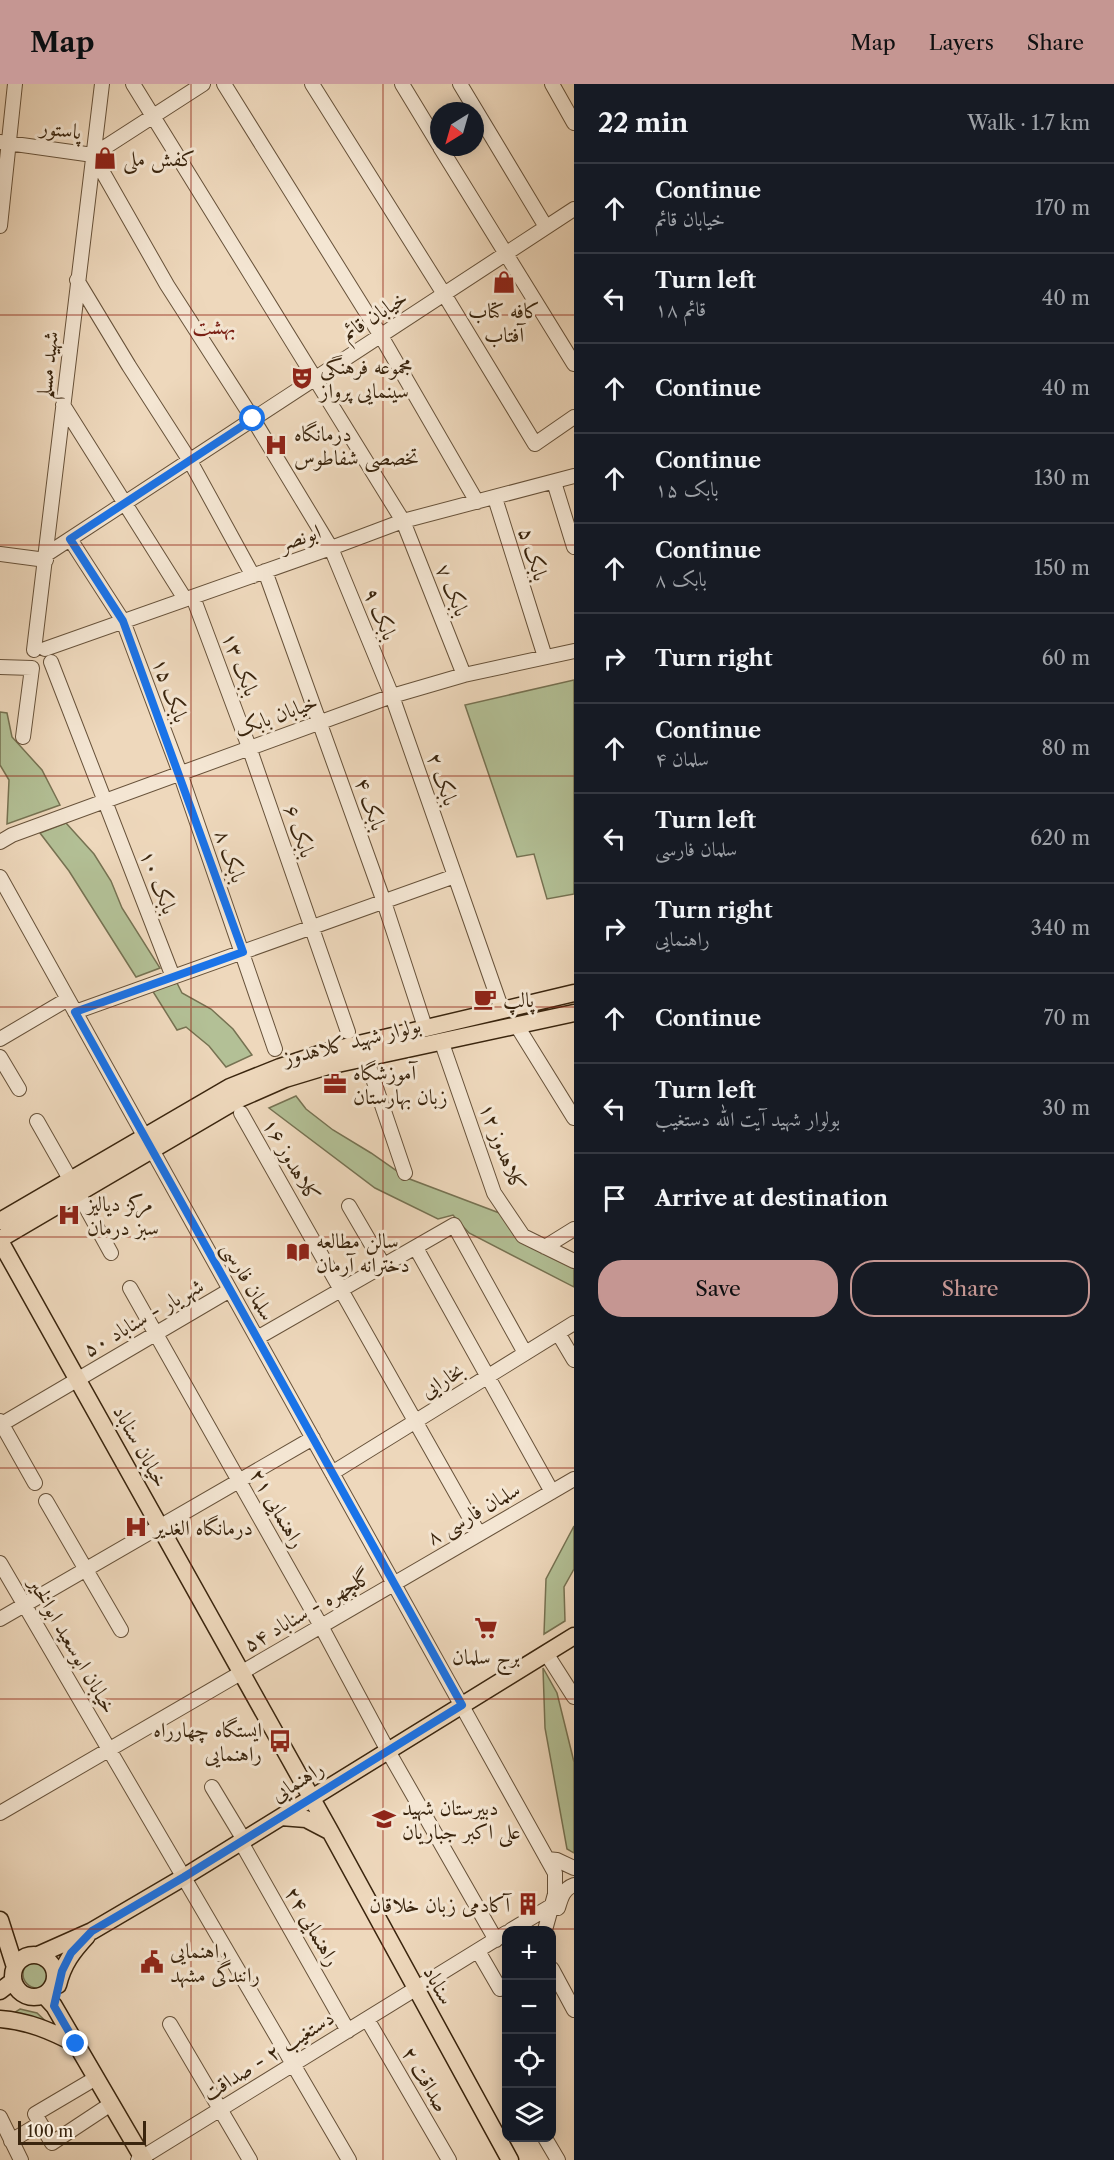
<!DOCTYPE html>
<meta charset="utf-8">
<style>
:root{--surface:#171b24;--page:#242831;--text:#f1f3f6;--muted:#9ea1a6;--line:#363941;--accent:#c59692}
body{margin:0;font-family:"Libre Caslon Text",Amiri,serif;background:var(--page);color:var(--text)}
.controls{position:absolute;right:18px;bottom:18px;display:grid;overflow:hidden;border-radius:12px;box-shadow:0 3px 15px #0003}
.controls button{width:54px;height:54px;display:grid;place-items:center;padding:0;border:0;border-bottom:2px solid var(--line);background:var(--surface);color:var(--text);font:30px sans-serif}
.compass{position:absolute;left:430px;top:18px;width:54px;height:54px;border-radius:50%;background:var(--surface);box-shadow:0 3px 15px #0003;rotate:217deg}
.scale{position:absolute;left:18px;bottom:15px;width:128px;box-sizing:border-box;padding-left:6px;border:3px solid #3a250e;border-top:0;font-size:16px;line-height:21px;white-space:nowrap;color:#3a250e;-webkit-text-stroke:4px #f4e6d3;paint-order:stroke}
.stop{position:absolute;width:18px;height:18px;margin:-14px;border:4px solid #1a73e8;border-radius:50%;background:#fff}
.stop.end{background:#1a73e8;border-color:#fff;box-shadow:0 2px 6px #0008}
.list{margin:0;padding:0;list-style:none}
h2{display:flex;justify-content:space-between;align-items:center;height:78px;margin:0;padding:0 24px;font-size:26px}
h2 small{font-size:20px;font-weight:400;color:var(--muted)}
.list li{display:grid;grid-template-columns:39px 1fr auto;gap:18px;align-items:center;box-sizing:border-box;height:90px;padding:0 24px;border-top:2px solid var(--line)}
.list b{display:block;font-size:22px;white-space:nowrap}
.list p{margin:0;font-size:20px;white-space:nowrap;color:var(--muted)}
.list em{font-size:20px;font-style:normal;color:var(--muted)}
.actions{display:flex;gap:12px;padding:18px 24px}
.actions a{flex:1;padding:14px 0;border:2px solid var(--accent);border-radius:24px;text-align:center;font-size:21px;color:var(--accent)}
.actions .main{background:var(--accent);color:#111}
.icon{flex:none;width:33px;height:33px;fill:none;stroke:currentColor;stroke-width:2;stroke-linecap:round;stroke-linejoin:round}
.map{position:relative;flex:none;width:574px;height:2076px;overflow:hidden}
header{display:flex;align-items:center;gap:36px;box-sizing:border-box;height:84px;padding:0 30px;background:var(--accent);color:#111}
header strong{font-size:28px}
nav{display:flex;gap:33px;margin-inline-start:auto;font-size:21px}
main{display:flex}
aside{flex:1;background:var(--surface)}
.map>svg:first-child{display:block}
.green{fill:#b3c096;stroke:#767252;stroke-width:1.5}
.lines{fill:none;stroke-linecap:round;stroke-linejoin:round}
.minor-casing{stroke:#67523a;stroke-width:16}
.major-casing{stroke:#3a250e;stroke-width:19}
.minor{stroke:#f4e6d3;stroke-width:14}
.major{stroke:#eed8bc;stroke-width:16}
.route{stroke:#1a73e8;stroke-width:8}
.grid{fill:none;stroke:#8f2418;stroke-width:1.5;stroke-opacity:0.55}
.labels{text-anchor:middle;dominant-baseline:central;stroke-width:6;stroke-linejoin:round;paint-order:stroke}
.street-label{font-size:21px;fill:#3a250e;stroke:#f4e6d3}
.poi-label{font-size:21px;fill:#3a250e;stroke:#f4e6d3;text-anchor:start}
.neighbourhood-label{font-size:22px;fill:#7a1f14;stroke:#f4e6d3}
</style>
<header>
<strong>Map</strong>
<nav><a>Map</a><a>Layers</a><a>Share</a></nav>
</header>
<main>
<div class="map">
<svg width="574" height="2076" viewBox="0 0 574 2076">
<rect width="100%" height="100%" fill="#eed8bc"/>
<filter id="stains"><feTurbulence type="fractalNoise" baseFrequency=".00333" numOctaves="4"/><feColorMatrix values="0 0 0 0 .2 0 0 0 0 .09 0 0 0 0 .02 0 0 0 .5 -.17"/></filter>
<radialGradient id="worn" r=".72"><stop offset=".6" stop-color="#630" stop-opacity="0"/><stop offset="1" stop-color="#630" stop-opacity=".3"/></radialGradient>
<path class="green" d="M 574,596 L 574,810 L 547,815 L 534,770 L 517,773 L 465,621 Z
M 0,628 L 7,629 L 12,653 L 42,686 L 60,721 L 7,740 L 9,696 L 0,681 Z
M 66,739 L 94,770 L 111,797 L 122,824 L 160,884 L 136,893 L 69,787 L 40,749 Z
M 175,895 L 182,909 L 211,925 L 233,945 L 252,971 L 226,983 L 209,962 L 186,943 L 177,946 L 152,906 Z
M 296,1012 L 306,1025 L 333,1046 L 371,1069 L 407,1094 L 502,1130 L 574,1182 L 574,1203 L 469,1149 L 453,1131 L 438,1135 L 375,1104 L 269,1024 Z
M 574,1442 L 574,1485 L 564,1503 L 565,1537 L 544,1550 L 546,1495 Z
M 543,1584 L 557,1609 L 574,1678 L 574,1769 L 567,1765 L 545,1644 Z
M23 1890a14 14 0 1 1 28 0a14 14 0 1 1-28 0Z
M 20,1925 L 37,1929 L 55,1946 L 9,1932 Z"/>
<g class="lines">
<g class="minor-casing">
<path id="minor" d="M 133,0 L 403,437 L 464,591
M 224,0 L 381,252 L 477,418
M 312,0 L 444,210 L 535,360 L 574,333
M 402,0 L 439,61
M 460,0 L 546,143
M 552,0 L 574,39
M 0,58 L 93,71 L 203,0
M 440,63 L 574,280
M 93,71 L 167,201 L 253,335 L 331,464 L 392,612 L 502,926
M 0,142 L 15,0
M 77,196 L 129,282 L 190,377 L 253,492
M 63,321 L 185,515
M 554,398 L 574,463
M 495,414 L 545,573
M 70,455 L 123,537 L 180,689 L 275,965
M 0,470 L 46,476
M 47,470 L 574,125
M 265,487 L 384,818 L 423,937
M 193,513 L 249,663 L 348,948
M 45,565 L 331,464 L 403,437 L 574,392
M 34,566 L 102,0
M 51,578 L 173,893
M 0,583 L 32,584 L 23,653
M 0,758 L 12,751 L 392,612 L 464,591 L 574,567
M 0,793 L 555,1789 L 555,1810 L 545,1846
M 75,928 L 455,792
M 517,942 L 574,1034
M 0,955 L 68,915
M 444,965 L 494,1109 L 523,1152 L 574,1177
M 0,973 L 19,1005
M 366,974 L 405,1089
M 241,1029 L 479,1450
M 37,1037 L 70,1095
M 78,1109 L 111,1169
M 349,1122 L 384,1182
M 545,1163 L 574,1145
M 416,1164 L 552,1408
M 130,1204 L 321,1542 L 388,1667 L 496,1856
M 558,1249 L 574,1276
M 257,1254 L 454,1141 L 525,1269
M 0,1337 L 35,1399
M 0,1341 L 230,1206
M 332,1389 L 574,1239
M 46,1417 L 121,1546
M 0,1479 L 349,2076
M 0,1535 L 313,1354
M 546,1569 L 574,1613
M 212,1703 L 244,1756
M 0,1729 L 574,1395
M 241,1758 L 348,1947
M 547,1775 L 557,1776 L 574,1784
M 558,1824 C 561,1814 563,1805 574,1801
M 511,1846 L 551,1822
M 478,1867 L 500,1905
M 552,1885 L 574,1926
M 367,1935 L 449,2076
M 170,1940 L 250,2076
M 96,1994 L 35,2030 L 52,2059 L 111,2020
M 0,2033 L 21,2076
M 545,2054 L 558,2076
M 11,2057 L 39,2040
M 138,2076 L 506,1849"/>
</g>
<g class="major-casing">
<path id="major" d="M 0,1137 L 230,1003 L 280,983 L 325,968 L 574,909
M 0,1155 L 237,1016 L 285,995 L 328,982 L 574,929
M 0,1157 L 330,1747 L 510,2076
M 281,1733 L 306,1735 L 329,1747
M 0,1836 L 15,1883
M13 1892a21 21 0 1 1 42 0a21 21 0 1 1-42 0Z
M 38,1871 L 92,1847 L 184,1793 L 574,1552
M 58,1901 C 63,1880 73,1867 87,1852
M 0,1907 L 13,1897
M 44,1911 L 54,1922 L 144,2076
M 0,1935 C 28,1937 51,1947 76,1960"/>
</g>
<use href="#minor" class="minor"/>
<use href="#major" class="major"/>
</g>
<g class="lines">
<path class="route" d="M 76,1960 L 54,1922 L 62,1887 L 71,1869 L 92,1847 L 184,1793 L 462,1621 L 75,928 L 243,868 L 123,537 L 70,455 L 253,335"/>
</g>
<path class="grid" d="M 191,0 L 191,2076M 383,0 L 383,2076M 0,231 L 574,231M 0,461 L 574,461M 0,692 L 574,692M 0,923 L 574,923M 0,1153 L 574,1153M 0,1384 L 574,1384M 0,1615 L 574,1615M 0,1845 L 574,1845"/>
<defs>
<g id="shop-bare" transform="scale(1.8)"><path d="M-5-2.5h2.3a2.7 3.5 0 0 1 5.4 0H5L5.5 6h-11ZM-1.5-2.5h3a1.5 2.3 0 0 0-3 0Z" fill="#8f2418" stroke="#f4e6d3" stroke-width="2.5" paint-order="stroke"/></g>
<g id="theatre-bare" transform="scale(1.8)"><path d="M-5-5.5Q0-4 5-5.5V0Q5 5 0 6Q-5 5-5 0ZM-3.3-2.5H-1v1.5H-3.3ZM1-2.5H3.3v1.5H1ZM-2.8 1Q0 5.5 2.8 1Z" fill="#8f2418" stroke="#f4e6d3" stroke-width="2.5" paint-order="stroke"/></g>
<g id="hospital-bare" transform="scale(1.8)"><path d="M-5-5h3v3.5h4V-5h3V5h-3V1.5h-4V5h-3Z" fill="#8f2418" stroke="#f4e6d3" stroke-width="2.5" paint-order="stroke"/></g>
<g id="cafe-bare" transform="scale(1.8)"><path d="M-5.5-4.5H6V0H3Q3 3.5 0 3.5H-2.5Q-5.5 3.5-5.5 0ZM3-3.2v2h1.7v-2ZM-6 4.5H4V6H-6Z" fill="#8f2418" stroke="#f4e6d3" stroke-width="2.5" paint-order="stroke"/></g>
<g id="office-bare" transform="scale(1.8)"><path d="M-6-3h4V-5.5h4V-3h4V5H-6ZM-1-4.5V-3h2v-1.5ZM-6 0V1H6V0Z" fill="#8f2418" stroke="#f4e6d3" stroke-width="2.5" paint-order="stroke"/></g>
<g id="library-bare" transform="scale(1.8)"><path d="M-6-4Q-3-5.5-.7-3.5V5Q-3 3-6 4ZM6-4Q3-5.5 .7-3.5V5Q3 3 6 4Z" fill="#8f2418" stroke="#f4e6d3" stroke-width="2.5" paint-order="stroke"/></g>
<g id="supermarket-bare" transform="scale(1.8)"><path d="M-6-5.5h2.5l.6 2H6L4.5 2H-2.5L-4.4-4H-6ZM-1.5 3.2a1.3 1.3 0 1 0 .1 0ZM3 3.2a1.3 1.3 0 1 0 .1 0Z" fill="#8f2418" stroke="#f4e6d3" stroke-width="2.5" paint-order="stroke"/></g>
<g id="bus-bare" transform="scale(1.8)"><path d="M-5-6H5V4H4V6H2V4H-2V6H-4V4H-5ZM-3.5-4V0h7V-4ZM-3.5 1.2v1.5H-2V1.2ZM2 1.2v1.5H3.5V1.2Z" fill="#8f2418" stroke="#f4e6d3" stroke-width="2.5" paint-order="stroke"/></g>
<g id="school-bare" transform="scale(1.8)"><path d="M0-5L7-2L0 1L-7-2ZM-4 1L0 2.5L4 1V4Q0 6-4 4Z" fill="#8f2418" stroke="#f4e6d3" stroke-width="2.5" paint-order="stroke"/></g>
<g id="building-bare" transform="scale(1.8)"><path d="M-4-6H4V6H1V3H-1V6H-4ZM-2.5-4.3h1.7v1.8h-1.7ZM.8-4.3h1.7v1.8H.8ZM-2.5-1h1.7V.8h-1.7ZM.8-1h1.7V.8H.8Z" fill="#8f2418" stroke="#f4e6d3" stroke-width="2.5" paint-order="stroke"/></g>
<g id="civic-bare" transform="scale(1.8)"><path d="M-.6-6.5H3V-4.5H.6V-3L4-1V1h2V6H-6V1h2V-1L-.6-3ZM-1.2 2.5V6h2.4V2.5Z" fill="#8f2418" stroke="#f4e6d3" stroke-width="2.5" paint-order="stroke"/></g>
</defs>
<g fill-rule="evenodd">
<use href="#shop-bare" x="105" y="74"/>
<use href="#shop-bare" x="504" y="198"/>
<use href="#theatre-bare" x="302" y="294"/>
<use href="#hospital-bare" x="276" y="361"/>
<use href="#cafe-bare" x="485" y="915"/>
<use href="#office-bare" x="335" y="1000"/>
<use href="#hospital-bare" x="69" y="1131"/>
<use href="#library-bare" x="298" y="1168"/>
<use href="#hospital-bare" x="136" y="1443"/>
<use href="#supermarket-bare" x="486" y="1544"/>
<use href="#bus-bare" x="280" y="1657"/>
<use href="#school-bare" x="384" y="1735"/>
<use href="#building-bare" x="528" y="1820"/>
<use href="#civic-bare" x="152" y="1878"/>
</g>
<g class="labels">
<g class="street-label">
<text transform="translate(61 45) rotate(8)">پاستور</text>
<text transform="translate(374 231) rotate(-33)">خیابان قائم</text>
<text transform="translate(47 281) rotate(-84)">شهید مسلم</text>
<text transform="translate(300 453) rotate(-19)">ابونصر</text>
<text transform="translate(534 470) rotate(73)">بابک ۵</text>
<text transform="translate(453 506) rotate(68)">بابک ۷</text>
<text transform="translate(381 530) rotate(68)">بابک ۹</text>
<text transform="translate(241 580) rotate(69)">بابک ۱۳</text>
<text transform="translate(171 606) rotate(70)">بابک ۱۵</text>
<text transform="translate(276 631) rotate(-20)">خیابان بابک</text>
<text transform="translate(443 695) rotate(71)">بابک ۲</text>
<text transform="translate(371 720) rotate(71)">بابک ۴</text>
<text transform="translate(300 747) rotate(71)">بابک ۶</text>
<text transform="translate(231 772) rotate(71)">بابک ۸</text>
<text transform="translate(159 798) rotate(69)">بابک ۱۰</text>
<text transform="translate(352 957) rotate(-14)">بولوار شهید کلاهدوز</text>
<text transform="translate(503 1063) rotate(69)">کلاهدوز ۱۲</text>
<text transform="translate(292 1076) rotate(60)">کلاهدوز ۱۶</text>
<text transform="translate(249 1197) rotate(61)">سلمان فارسی</text>
<text transform="translate(143 1233) rotate(-30)">شهریار - سناباد ۵۰</text>
<text transform="translate(442 1296) rotate(-32)">بخارایی</text>
<text transform="translate(141 1362) rotate(61)">خیابان سناباد</text>
<text transform="translate(278 1424) rotate(60)">راهنمایی ۲۱</text>
<text transform="translate(473 1429) rotate(-30)">سلمان فارسی ۸</text>
<text transform="translate(307 1526) rotate(-30)">گلچهره - سناباد ۵۴</text>
<text transform="translate(73 1561) rotate(60)">خیابان ابوسعید ابوالخیر</text>
<text transform="translate(297 1697) rotate(-32)">راهنمایی</text>
<text transform="translate(313 1842) rotate(60)">راهنمایی ۲۴</text>
<text transform="translate(439 1901) rotate(61)">سناباد</text>
<text transform="translate(268 1971) rotate(-32)">دستغیب ۲ - صداقت</text>
<text transform="translate(426 1995) rotate(60)">صداقت ۲</text>
</g>
<g class="poi-label">
<text x="123" y="74">کفش ملی</text>
<text x="504" y="226" text-anchor="middle">کافه کتاب<tspan x="504" dy="24">آفتاب</tspan></text>
<text x="320" y="282">مجموعه فرهنگی<tspan x="320" dy="24">سینمایی پرواز</tspan></text>
<text x="294" y="349">درمانگاه<tspan x="294" dy="24">تخصصی شفاطوس</tspan></text>
<text x="503" y="915">پالپ</text>
<text x="353" y="988">آموزشگاه<tspan x="353" dy="24">زبان بهارستان</tspan></text>
<text x="87" y="1119">مرکز دیالیز<tspan x="87" dy="24">سبز درمان</tspan></text>
<text x="316" y="1156">سالن مطالعه<tspan x="316" dy="24">دخترانه آرمان</tspan></text>
<text x="154" y="1443">درمانگاه الغدیر</text>
<text x="486" y="1572" text-anchor="middle">برج سلمان</text>
<text x="262" y="1645" text-anchor="end">ایستگاه چهارراه<tspan x="262" dy="24">راهنمایی</tspan></text>
<text x="402" y="1723">دبیرستان شهید<tspan x="402" dy="24">علی اکبر جباریان</tspan></text>
<text x="510" y="1820" text-anchor="end">آکادمی زبان خلاقان</text>
<text x="170" y="1866">راهنمایی<tspan x="170" dy="24">رانندگی مشهد</tspan></text>
</g>
<g class="neighbourhood-label">
<text x="214" y="242">بهشت</text>
</g>
</g>
<rect width="100%" height="100%" filter="url(#stains)"/>
<rect width="100%" height="100%" fill="url(#worn)"/>
</svg>
<div class="controls">
<button>+</button>
<button>−</button>
<button><svg class="icon" aria-label="locate" viewBox="0 0 24 24"><circle cx="12" cy="12" r="6"/><path d="M12 2v4M12 18v4M2 12h4M18 12h4"/></svg></button>
<button><svg class="icon" aria-label="layers" viewBox="0 0 24 24"><path d="M12 4l9 5-9 5-9-5zM3 14l9 5 9-5"/></svg></button>
</div>
<svg class="compass" viewBox="-18 -18 36 36"><path d="M0-13l5 13h-10z" fill="#e53935"/><path d="M0 13l5-13h-10z" fill="#9ea1a6"/></svg>
<div class="scale">100 m</div>
<div class="stop" style="left:253px;top:335px"></div>
<div class="stop end" style="left:76px;top:1960px"></div>
</div>
<aside>
<h2>22 min<small>Walk · 1.7 km</small></h2>
<ul class="list">
<li><svg class="icon" aria-label="ahead" viewBox="0 0 24 24"><path d="M12 20V5M6 11l6-6 6 6"/></svg><div><b>Continue</b><p>خیابان قائم</p></div><em>170 m</em></li>
<li><svg class="icon" aria-label="left" viewBox="0 0 24 24"><path d="M17 20v-9H6M10 6l-5 5 5 5"/></svg><div><b>Turn left</b><p>قائم ۱۸</p></div><em>40 m</em></li>
<li><svg class="icon" aria-label="ahead" viewBox="0 0 24 24"><path d="M12 20V5M6 11l6-6 6 6"/></svg><div><b>Continue</b></div><em>40 m</em></li>
<li><svg class="icon" aria-label="ahead" viewBox="0 0 24 24"><path d="M12 20V5M6 11l6-6 6 6"/></svg><div><b>Continue</b><p>بابک ۱۵</p></div><em>130 m</em></li>
<li><svg class="icon" aria-label="ahead" viewBox="0 0 24 24"><path d="M12 20V5M6 11l6-6 6 6"/></svg><div><b>Continue</b><p>بابک ۸</p></div><em>150 m</em></li>
<li><svg class="icon" aria-label="right" viewBox="0 0 24 24"><path d="M7 20v-9h11M14 6l5 5-5 5"/></svg><div><b>Turn right</b></div><em>60 m</em></li>
<li><svg class="icon" aria-label="ahead" viewBox="0 0 24 24"><path d="M12 20V5M6 11l6-6 6 6"/></svg><div><b>Continue</b><p>سلمان ۴</p></div><em>80 m</em></li>
<li><svg class="icon" aria-label="left" viewBox="0 0 24 24"><path d="M17 20v-9H6M10 6l-5 5 5 5"/></svg><div><b>Turn left</b><p>سلمان فارسی</p></div><em>620 m</em></li>
<li><svg class="icon" aria-label="right" viewBox="0 0 24 24"><path d="M7 20v-9h11M14 6l5 5-5 5"/></svg><div><b>Turn right</b><p>راهنمایی</p></div><em>340 m</em></li>
<li><svg class="icon" aria-label="ahead" viewBox="0 0 24 24"><path d="M12 20V5M6 11l6-6 6 6"/></svg><div><b>Continue</b></div><em>70 m</em></li>
<li><svg class="icon" aria-label="left" viewBox="0 0 24 24"><path d="M17 20v-9H6M10 6l-5 5 5 5"/></svg><div><b>Turn left</b><p>بولوار شهید آیت الله دستغیب</p></div><em>30 m</em></li>
<li><svg class="icon" aria-label="arrive" viewBox="0 0 24 24"><path d="M6 21V4h12l-3 4 3 4H6"/></svg><div><b>Arrive at destination</b></div></li>
</ul>
<div class="actions"><a class="main">Save</a><a>Share</a></div>
</aside>
</main>
